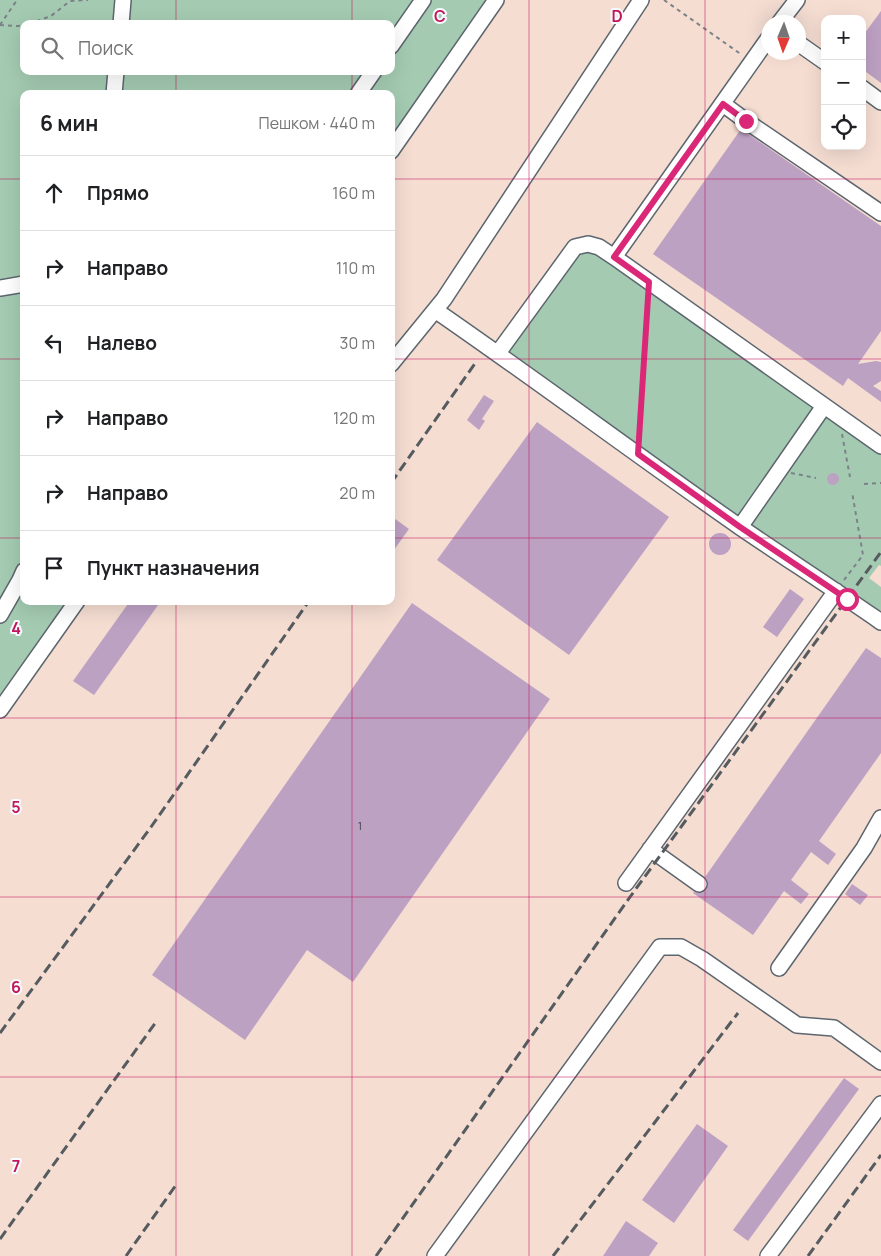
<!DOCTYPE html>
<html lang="ru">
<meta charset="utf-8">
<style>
:root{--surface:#fff;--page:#f2f2f2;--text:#202124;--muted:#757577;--line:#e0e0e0}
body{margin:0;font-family:Manrope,sans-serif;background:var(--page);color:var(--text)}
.controls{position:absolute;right:15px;top:15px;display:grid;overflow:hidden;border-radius:10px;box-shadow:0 5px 20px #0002}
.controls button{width:45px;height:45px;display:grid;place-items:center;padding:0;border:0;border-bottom:1px solid var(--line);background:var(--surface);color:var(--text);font:25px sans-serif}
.compass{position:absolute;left:761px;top:15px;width:45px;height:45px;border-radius:50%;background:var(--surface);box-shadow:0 5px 20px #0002;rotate:182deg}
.stop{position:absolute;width:15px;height:15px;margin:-11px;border:4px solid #db2777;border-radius:50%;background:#fff}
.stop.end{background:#db2777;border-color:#fff;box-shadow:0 1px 5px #0008}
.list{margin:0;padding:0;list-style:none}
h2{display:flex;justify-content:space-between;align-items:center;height:65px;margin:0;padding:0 20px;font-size:21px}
h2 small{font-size:16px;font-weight:400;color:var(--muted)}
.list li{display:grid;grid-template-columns:32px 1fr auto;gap:15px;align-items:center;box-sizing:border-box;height:75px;padding:0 20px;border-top:1px solid var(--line)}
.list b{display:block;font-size:19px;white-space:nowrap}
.list em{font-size:16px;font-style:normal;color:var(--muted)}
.icon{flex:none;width:28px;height:28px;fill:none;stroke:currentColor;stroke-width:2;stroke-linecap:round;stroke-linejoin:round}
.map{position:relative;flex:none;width:881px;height:1256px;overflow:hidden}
.search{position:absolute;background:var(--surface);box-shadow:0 5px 20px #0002;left:20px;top:20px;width:375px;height:55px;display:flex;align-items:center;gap:12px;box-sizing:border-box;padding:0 18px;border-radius:10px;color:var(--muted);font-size:19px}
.panel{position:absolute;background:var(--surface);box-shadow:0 5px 20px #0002;left:20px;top:90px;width:375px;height:515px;border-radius:10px}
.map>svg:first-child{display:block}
.industrial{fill:#f5ddd2;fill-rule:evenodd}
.green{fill:#a4cbb2;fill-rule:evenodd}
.building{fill:#bda1c3}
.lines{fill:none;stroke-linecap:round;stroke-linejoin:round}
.minor-casing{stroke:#5d666e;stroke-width:18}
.path{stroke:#7b8288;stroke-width:2;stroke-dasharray:4 4;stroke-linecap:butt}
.minor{stroke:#fff;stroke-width:15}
.rail{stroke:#555b5f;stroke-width:3;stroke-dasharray:10 5;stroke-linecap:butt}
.route{stroke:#db2777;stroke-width:6}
.grid{fill:none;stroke:#c2185b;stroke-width:1;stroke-opacity:0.55}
.labels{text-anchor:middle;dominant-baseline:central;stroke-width:4;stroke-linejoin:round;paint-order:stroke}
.number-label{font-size:11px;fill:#3c3843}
.grid-label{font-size:16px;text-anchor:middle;font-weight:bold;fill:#c2185b;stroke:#f6fbfe;stroke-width:4;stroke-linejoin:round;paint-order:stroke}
</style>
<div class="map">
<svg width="881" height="1256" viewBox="0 0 881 1256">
<rect width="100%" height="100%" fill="#e4eef7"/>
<path class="industrial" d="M 491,0 L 881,0 L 881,1256 L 0,1256 L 0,702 L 70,601 L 391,601 L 391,143 ZM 825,19 L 862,19 L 862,146 L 825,146 ZM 768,22 L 798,22 L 798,52 L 768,52 Z"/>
<path class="green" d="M 0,0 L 491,0 L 391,143 L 391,94 L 24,94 L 24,601 L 70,601 L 0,702 ZM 24,24 L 391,24 L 391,71 L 24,71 Z
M 584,251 L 597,253 L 609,260 L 814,409 L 740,518 L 737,518 L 508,355 L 508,350 L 576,256 Z
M 823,417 L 828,417 L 881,453 L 881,566 L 879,565 L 869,578 L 881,587 L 881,610 L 880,611 L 874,611 L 750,525 Z"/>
<path class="building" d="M 881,11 L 881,83 L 862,69 L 862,37 Z
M 741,129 L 881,226 L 881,331 L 858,364 L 876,361 L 881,362 L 881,381 L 873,386 L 881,391 L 881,402 L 848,378 L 843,386 L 653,254 Z
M 484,395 L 494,401 L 482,419 L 485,421 L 479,430 L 467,420 Z
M 537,422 L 669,517 L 569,655 L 437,560 Z
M827 479a6 6 0 1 1 12 0a6 6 0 1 1-12 0Z
M 391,516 L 409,529 L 391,554 Z
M709 544a11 11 0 1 1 22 0a11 11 0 1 1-22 0Z
M 790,589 L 804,599 L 777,637 L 763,627 Z
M 130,601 L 161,601 L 94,695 L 73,681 Z
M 412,603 L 550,699 L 353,982 L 307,950 L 245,1040 L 152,975 Z
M 866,648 L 881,658 L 881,753 L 819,841 L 836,854 L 828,865 L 811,852 L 791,880 L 809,894 L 801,904 L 784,891 L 753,935 L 693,893 L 694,892 L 698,893 L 702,893 L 706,890 L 708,884 L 707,880 L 705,877 Z
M 852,884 L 868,895 L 860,905 L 845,894 Z
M 844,1078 L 859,1089 L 748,1241 L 733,1230 Z
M 697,1124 L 728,1146 L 674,1223 L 642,1200 Z
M 626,1221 L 658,1243 L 649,1256 L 603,1256 Z"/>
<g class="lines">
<g class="minor-casing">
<path id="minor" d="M 780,22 L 797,0
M 121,24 L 123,0
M 798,43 L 825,62
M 391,46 L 423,0
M 862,88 L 881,102
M 114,94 L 116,71
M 358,94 L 374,71
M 723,104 L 746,121 L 881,213
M 391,151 L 496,0
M 614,257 L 768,39
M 0,288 L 24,284
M 435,310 C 538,381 638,456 740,527 C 787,559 835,590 881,622
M 498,353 L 575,247 L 588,244 L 599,247 L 614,257 L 881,446
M 391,364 L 444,299 L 641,0
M 740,527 L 824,406
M 0,615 L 20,580 L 24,571
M 0,710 L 77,601
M 650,849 L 699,884
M 626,883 L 836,591
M 779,968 L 864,848 L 881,818
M 435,1256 L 660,947 L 681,947 L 702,959 L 797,1025 L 834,1028 L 881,1062
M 768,1256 L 881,1104"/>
</g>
<path class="path" d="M 664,0 L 742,55
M 29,24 L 51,16 L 70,1 L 88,0
M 0,25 L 17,0
M 0,25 L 18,26 L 24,25
M 842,434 L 850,477
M 639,439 L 648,297
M 791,473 L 816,478
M 864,484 L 881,483
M 844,580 L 863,555 L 852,492"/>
<use href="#minor" class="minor"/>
<path class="rail" d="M 391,483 L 476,362
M 0,1033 L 151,827 L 309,601
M 0,1239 L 156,1022
M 126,1256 L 176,1185
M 376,1256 L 630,897 L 881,552
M 553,1256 L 738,1013
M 808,1256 L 881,1155"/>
</g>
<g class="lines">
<path class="route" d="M 746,121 L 723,104 L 614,257 L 649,282 L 638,454 L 740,527 L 847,599"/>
</g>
<path class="grid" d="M 176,0 L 176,24M 352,0 L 352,24M 529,0 L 529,1256M 705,0 L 705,1256M 176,71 L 176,94M 352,71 L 352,94M 0,179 L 24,179M 391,179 L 881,179M 0,359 L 24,359M 391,359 L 881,359M 0,538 L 24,538M 391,538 L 881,538M 176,601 L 176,1256M 352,601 L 352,1256M 0,718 L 881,718M 0,897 L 881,897M 0,1077 L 881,1077"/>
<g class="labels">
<g class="number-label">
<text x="360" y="825">1</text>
</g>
</g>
<g class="grid-label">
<text x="440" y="22">C</text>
<text x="617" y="22">D</text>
<text x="16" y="634">4</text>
<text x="16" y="813">5</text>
<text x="16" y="993">6</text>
<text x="16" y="1172">7</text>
</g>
</svg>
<div class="controls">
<button>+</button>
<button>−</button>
<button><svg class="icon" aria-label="locate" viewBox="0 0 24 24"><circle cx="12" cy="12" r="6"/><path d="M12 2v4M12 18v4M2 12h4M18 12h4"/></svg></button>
</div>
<svg class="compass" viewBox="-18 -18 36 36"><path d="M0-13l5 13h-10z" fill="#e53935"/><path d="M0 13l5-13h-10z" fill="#757577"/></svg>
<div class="stop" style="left:847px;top:599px"></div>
<div class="stop end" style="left:746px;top:121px"></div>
<div class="search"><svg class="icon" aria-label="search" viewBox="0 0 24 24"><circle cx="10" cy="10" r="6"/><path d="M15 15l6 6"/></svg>Поиск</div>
<section class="panel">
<h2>6 мин<small>Пешком · 440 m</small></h2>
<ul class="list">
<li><svg class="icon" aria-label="ahead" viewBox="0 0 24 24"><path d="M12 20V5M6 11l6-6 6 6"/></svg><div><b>Прямо</b></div><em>160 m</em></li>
<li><svg class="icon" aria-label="right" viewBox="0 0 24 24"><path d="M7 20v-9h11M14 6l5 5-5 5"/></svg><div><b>Направо</b></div><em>110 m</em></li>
<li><svg class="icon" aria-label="left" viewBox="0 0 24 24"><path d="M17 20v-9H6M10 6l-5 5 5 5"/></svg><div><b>Налево</b></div><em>30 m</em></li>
<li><svg class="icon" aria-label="right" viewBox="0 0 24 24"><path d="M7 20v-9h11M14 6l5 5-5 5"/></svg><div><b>Направо</b></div><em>120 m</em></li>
<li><svg class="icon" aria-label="right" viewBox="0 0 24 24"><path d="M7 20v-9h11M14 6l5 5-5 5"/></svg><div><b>Направо</b></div><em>20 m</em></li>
<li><svg class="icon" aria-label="arrive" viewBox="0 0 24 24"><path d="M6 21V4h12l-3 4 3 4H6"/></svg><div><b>Пункт назначения</b></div></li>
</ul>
</section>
</div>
